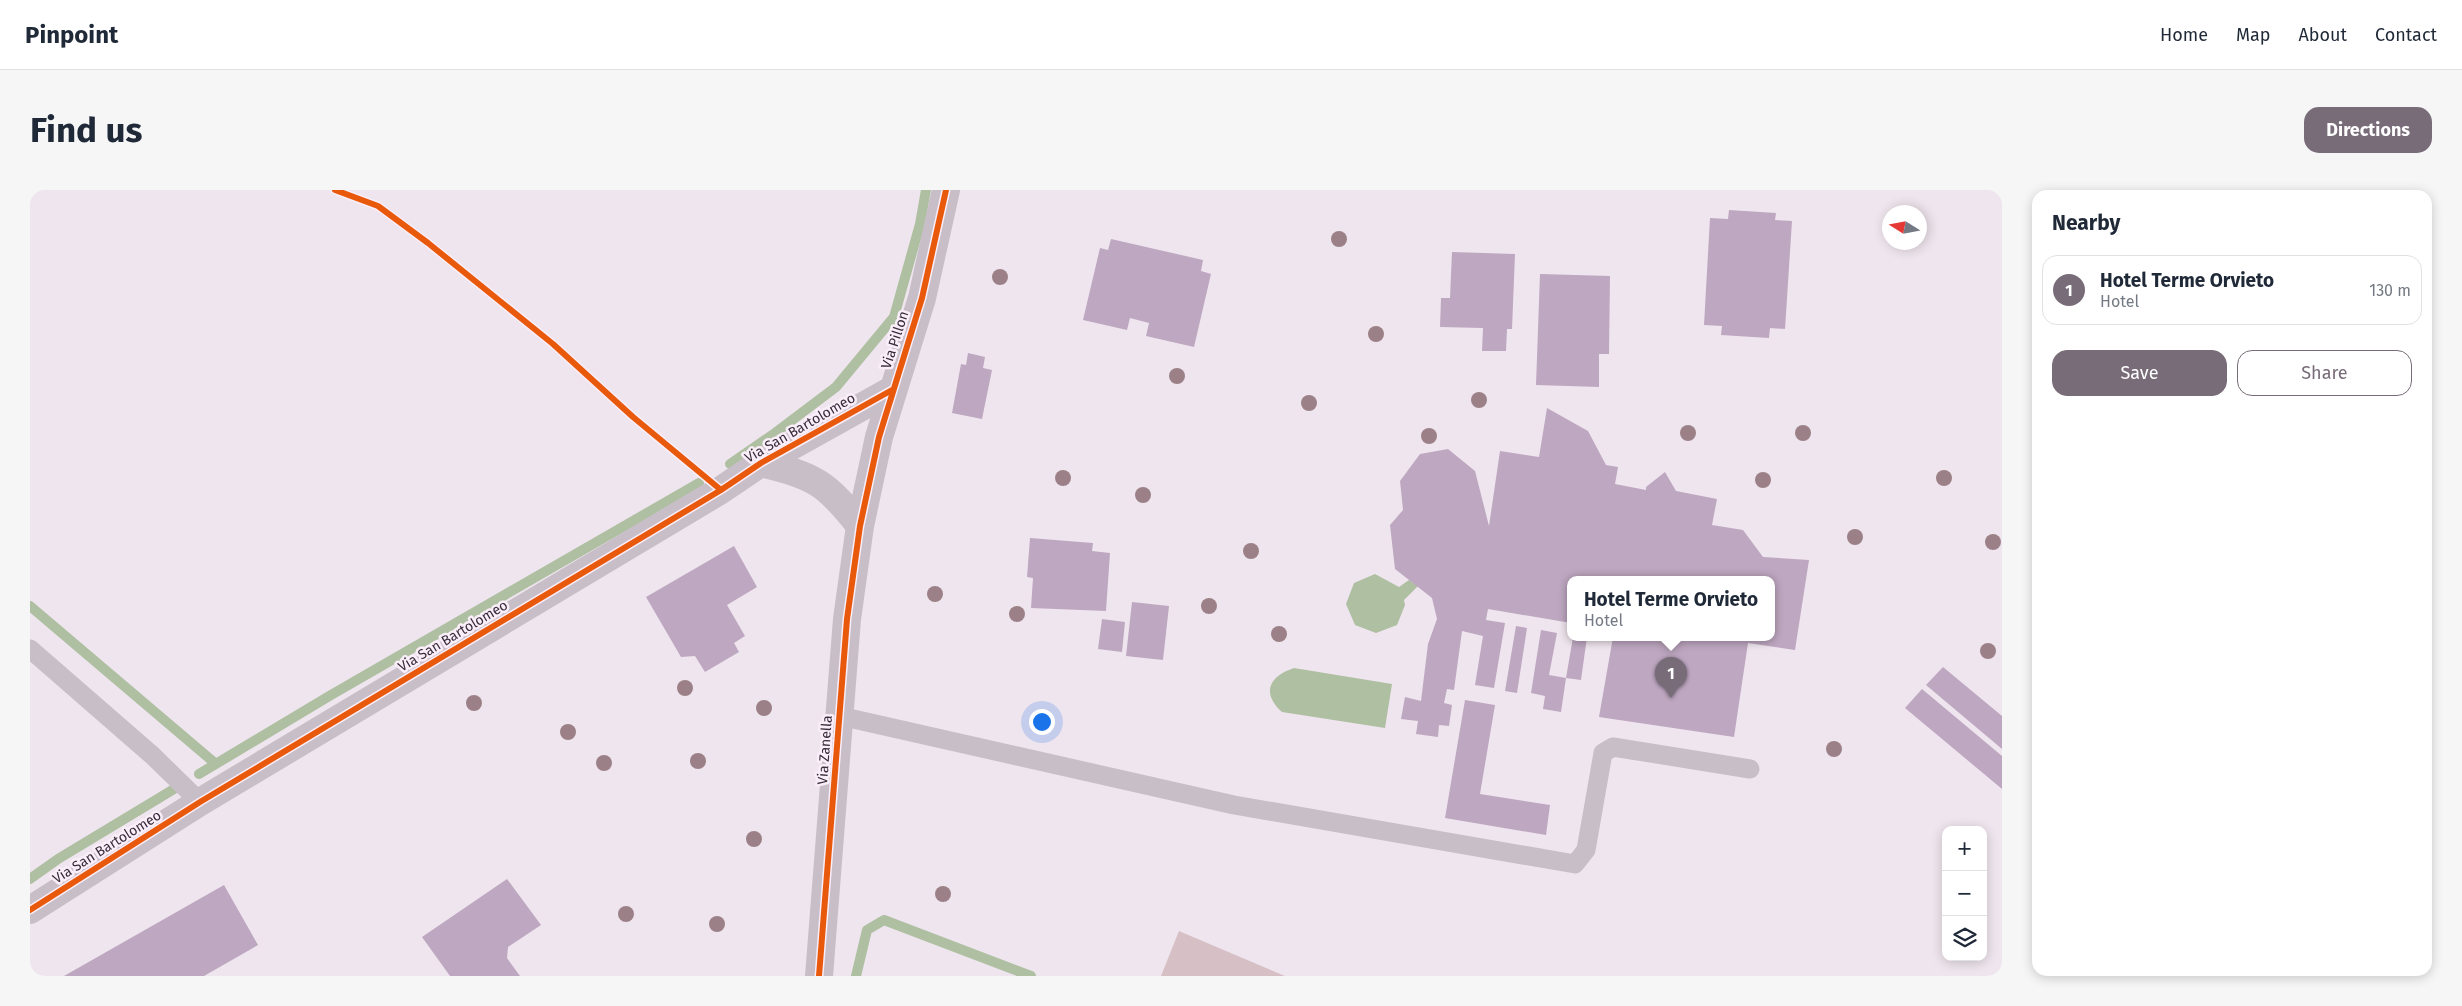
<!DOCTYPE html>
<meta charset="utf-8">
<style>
:root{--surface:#fff;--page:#f6f6f7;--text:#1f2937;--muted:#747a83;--line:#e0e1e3;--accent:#786c79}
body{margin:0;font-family:"Fira Sans",sans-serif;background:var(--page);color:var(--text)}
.controls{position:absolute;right:15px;bottom:15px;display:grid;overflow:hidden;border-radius:10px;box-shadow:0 2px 12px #0003}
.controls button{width:45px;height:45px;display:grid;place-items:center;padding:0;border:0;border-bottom:1px solid var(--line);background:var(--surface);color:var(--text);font:25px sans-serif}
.compass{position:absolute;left:1852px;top:15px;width:45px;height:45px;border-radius:50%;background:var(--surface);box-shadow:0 2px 12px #0003;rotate:281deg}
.you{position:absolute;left:1011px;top:531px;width:18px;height:18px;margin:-12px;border:4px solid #fff;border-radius:50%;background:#1a73e8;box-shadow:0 0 0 8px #1a73e833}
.badge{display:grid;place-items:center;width:32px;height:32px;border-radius:50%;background:var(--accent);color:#fff;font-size:16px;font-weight:700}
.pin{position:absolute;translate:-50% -41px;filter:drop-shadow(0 1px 2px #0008)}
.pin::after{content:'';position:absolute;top:26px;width:18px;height:15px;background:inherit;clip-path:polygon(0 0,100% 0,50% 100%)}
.popup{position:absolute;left:1537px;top:386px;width:208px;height:65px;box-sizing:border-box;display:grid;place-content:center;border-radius:10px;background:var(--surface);filter:drop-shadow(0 1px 4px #0005);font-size:16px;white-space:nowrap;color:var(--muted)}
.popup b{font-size:19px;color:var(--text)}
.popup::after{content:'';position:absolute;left:50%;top:100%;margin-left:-10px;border:10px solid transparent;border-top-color:var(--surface)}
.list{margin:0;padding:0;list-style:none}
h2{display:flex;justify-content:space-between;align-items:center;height:65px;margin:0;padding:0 20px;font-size:21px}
h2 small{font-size:16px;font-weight:400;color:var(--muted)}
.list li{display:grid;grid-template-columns:32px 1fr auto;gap:15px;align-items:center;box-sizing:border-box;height:70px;margin:0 10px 10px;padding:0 10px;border:1px solid var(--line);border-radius:15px}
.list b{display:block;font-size:19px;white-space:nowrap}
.list p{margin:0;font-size:16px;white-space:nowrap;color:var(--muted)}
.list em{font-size:16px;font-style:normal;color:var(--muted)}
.actions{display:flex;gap:10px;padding:15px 20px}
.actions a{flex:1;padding:11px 0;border:1px solid var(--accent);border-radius:15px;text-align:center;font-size:18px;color:var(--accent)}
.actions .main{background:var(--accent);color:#fff}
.icon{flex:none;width:28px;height:28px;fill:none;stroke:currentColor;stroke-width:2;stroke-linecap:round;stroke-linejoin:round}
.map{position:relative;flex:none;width:1972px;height:786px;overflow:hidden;border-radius:15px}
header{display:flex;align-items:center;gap:30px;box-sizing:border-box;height:70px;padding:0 25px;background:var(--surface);border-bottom:1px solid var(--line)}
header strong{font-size:24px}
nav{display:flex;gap:28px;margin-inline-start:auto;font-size:18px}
.intro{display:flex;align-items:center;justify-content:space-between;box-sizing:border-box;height:120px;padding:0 30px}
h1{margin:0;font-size:35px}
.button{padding:12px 22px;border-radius:15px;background:var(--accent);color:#fff;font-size:18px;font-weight:700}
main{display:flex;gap:30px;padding:0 30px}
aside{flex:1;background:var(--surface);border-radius:15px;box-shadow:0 2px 12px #0003}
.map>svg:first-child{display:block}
.green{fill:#d6c0c5}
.water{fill:#afbfa2}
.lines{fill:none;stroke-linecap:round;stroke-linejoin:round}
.stream{stroke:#afbfa2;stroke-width:10}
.building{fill:#bea7c1}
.lane{stroke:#c8bec8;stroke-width:19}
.street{stroke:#c8bec8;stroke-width:28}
.cycleway-casing{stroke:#faeef9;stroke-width:9}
.cycleway{stroke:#e8590c;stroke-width:6}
.tree{fill:#9b8187}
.labels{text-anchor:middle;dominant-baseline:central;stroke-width:5;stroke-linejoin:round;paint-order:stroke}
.street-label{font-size:14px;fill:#382b3a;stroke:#faeef9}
</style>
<header>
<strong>Pinpoint</strong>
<nav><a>Home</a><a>Map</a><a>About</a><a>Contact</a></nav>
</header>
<div class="intro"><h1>Find us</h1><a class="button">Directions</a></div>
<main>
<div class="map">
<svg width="1972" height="786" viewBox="0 0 1972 786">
<rect width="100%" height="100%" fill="#efe5ee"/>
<path class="green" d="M 1149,741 L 1255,786 L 1131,786 Z"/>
<path class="water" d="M 1345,384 L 1369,397 L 1379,390 L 1388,396 L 1374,410 L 1375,415 L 1367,435 L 1346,443 L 1325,435 L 1316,414 L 1324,393 Z
M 1264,478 L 1362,494 L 1355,538 L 1252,522 C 1231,503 1239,486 1264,478 Z"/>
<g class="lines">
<path class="stream" d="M 700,274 L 745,243 L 806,197 L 864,127 L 890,34 L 896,0
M 0,416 L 186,574
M 169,584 L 301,505 L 669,293
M 0,689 L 28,669 L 144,599
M 826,786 L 837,740 L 854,730 L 1001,786"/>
</g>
<path class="building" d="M 1699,20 L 1746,23 L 1745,30 L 1762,31 L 1755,139 L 1740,138 L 1739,148 L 1691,145 L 1692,136 L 1674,135 L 1680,28 L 1698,29 Z
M 1081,49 L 1173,70 L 1171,81 L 1181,84 L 1164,157 L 1116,146 L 1119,133 L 1100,128 L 1097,140 L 1053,130 L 1070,58 L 1078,60 Z
M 1422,62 L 1485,64 L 1482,139 L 1477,139 L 1476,161 L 1452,161 L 1453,138 L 1410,137 L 1411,108 L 1420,108 Z
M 1510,84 L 1580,86 L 1579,164 L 1569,164 L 1569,197 L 1506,195 Z
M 938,163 L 955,167 L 953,178 L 962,180 L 952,229 L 922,223 L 931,174 L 936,175 Z
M 1517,218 L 1558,241 L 1576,275 L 1588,277 L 1585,294 L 1616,300 L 1616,297 L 1635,282 L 1646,301 L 1687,309 L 1682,335 L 1713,340 L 1733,367 L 1779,370 L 1765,460 L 1718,453 L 1704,547 L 1569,527 L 1583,447 L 1741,447 L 1741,389 L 1541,389 L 1541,433 L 1458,419 L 1456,430 L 1475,433 L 1464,498 L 1445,495 L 1453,446 L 1432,441 L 1424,500 L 1417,499 L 1414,513 L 1422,515 L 1419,536 L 1409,535 L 1408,547 L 1386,544 L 1388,531 L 1371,529 L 1375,507 L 1391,511 L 1398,454 L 1407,429 L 1402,408 L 1365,379 L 1360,335 L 1373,320 L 1370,291 L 1390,264 L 1418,259 L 1445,281 L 1459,336 L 1470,261 L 1509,267 Z
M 1000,348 L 1063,353 L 1062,361 L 1080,363 L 1076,421 L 1001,418 L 1003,388 L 997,387 Z
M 704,356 L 727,397 L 697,415 L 715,446 L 704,453 L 709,462 L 675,482 L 665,466 L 651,467 L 616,407 Z
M 1102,412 L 1139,416 L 1133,470 L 1096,466 Z
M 1072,429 L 1095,432 L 1092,462 L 1068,459 Z
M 1486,436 L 1497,438 L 1487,503 L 1475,501 Z
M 1511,440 L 1527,443 L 1519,485 L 1536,488 L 1531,522 L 1513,519 L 1515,506 L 1501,503 Z
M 1543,447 L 1557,447 L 1551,490 L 1536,488 Z
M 1913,477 L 1972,526 L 1972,559 L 1896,495 Z
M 1892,499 L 1972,566 L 1972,599 L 1875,518 Z
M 1435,510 L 1465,515 L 1450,604 L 1520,615 L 1516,645 L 1415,628 Z
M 477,689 L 511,735 L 478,757 L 477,768 L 490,786 L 420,786 L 392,747 Z
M 194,695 L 228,755 L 174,786 L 34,786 Z"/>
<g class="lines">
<path class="lane" d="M 0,459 L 123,566 L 170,612
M 810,526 L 1204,615 L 1545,674 L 1556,660 L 1573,563 L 1583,557 L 1720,579"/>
<path class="street" d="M 731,273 C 784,286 796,292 830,336
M 0,720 L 170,612 L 691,300 L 731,273 L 862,200
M 789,786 L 817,429 L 830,336 L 849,247 L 892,108 L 916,0"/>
<g class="cycleway-casing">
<path id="cycleway" d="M 305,0 L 348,16 L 398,53 L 523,154 L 603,227 L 691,300
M 0,720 L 170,612 L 691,300 L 731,273 L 862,200
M 789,786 L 817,429 L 830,336 L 849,247 L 892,108 L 916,0"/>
</g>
<use href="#cycleway" class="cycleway"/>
</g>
<g class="tree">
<circle cx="1309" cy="49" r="8"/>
<circle cx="970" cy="87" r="8"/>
<circle cx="1346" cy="144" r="8"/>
<circle cx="1147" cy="186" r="8"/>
<circle cx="1449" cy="210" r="8"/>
<circle cx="1279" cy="213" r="8"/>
<circle cx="1658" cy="243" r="8"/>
<circle cx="1773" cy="243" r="8"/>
<circle cx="1399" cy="246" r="8"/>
<circle cx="1033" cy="288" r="8"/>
<circle cx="1914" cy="288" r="8"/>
<circle cx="1733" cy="290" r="8"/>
<circle cx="1113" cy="305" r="8"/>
<circle cx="1825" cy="347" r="8"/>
<circle cx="1963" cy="352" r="8"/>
<circle cx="1221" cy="361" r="8"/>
<circle cx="905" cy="404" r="8"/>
<circle cx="1179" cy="416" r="8"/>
<circle cx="987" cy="424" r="8"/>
<circle cx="1249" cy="444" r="8"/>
<circle cx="1958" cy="461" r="8"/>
<circle cx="655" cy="498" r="8"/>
<circle cx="444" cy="513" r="8"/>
<circle cx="734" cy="518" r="8"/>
<circle cx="538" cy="542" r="8"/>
<circle cx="1804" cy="559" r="8"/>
<circle cx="668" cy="571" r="8"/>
<circle cx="574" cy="573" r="8"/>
<circle cx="724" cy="649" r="8"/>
<circle cx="913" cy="704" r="8"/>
<circle cx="596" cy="724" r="8"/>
<circle cx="687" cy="734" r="8"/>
</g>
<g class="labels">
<g class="street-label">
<text transform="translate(865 150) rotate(-72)">Via Pillon</text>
<text transform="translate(770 238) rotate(-30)">Via San Bartolomeo</text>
<text transform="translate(423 446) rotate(-31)">Via San Bartolomeo</text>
<text transform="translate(795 560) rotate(-86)">Via Zanella</text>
<text transform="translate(77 657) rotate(-32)">Via San Bartolomeo</text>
</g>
</g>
</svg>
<div class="controls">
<button>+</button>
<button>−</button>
<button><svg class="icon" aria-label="layers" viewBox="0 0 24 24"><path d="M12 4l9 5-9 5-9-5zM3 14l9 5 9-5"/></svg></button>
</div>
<svg class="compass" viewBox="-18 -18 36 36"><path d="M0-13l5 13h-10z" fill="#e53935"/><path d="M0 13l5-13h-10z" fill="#747a83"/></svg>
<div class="you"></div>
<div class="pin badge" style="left:1641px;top:508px">1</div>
<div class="popup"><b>Hotel Terme Orvieto</b>Hotel</div>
</div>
<aside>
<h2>Nearby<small></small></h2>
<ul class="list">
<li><span class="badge">1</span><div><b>Hotel Terme Orvieto</b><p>Hotel</p></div><em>130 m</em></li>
</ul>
<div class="actions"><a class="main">Save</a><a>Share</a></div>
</aside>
</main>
